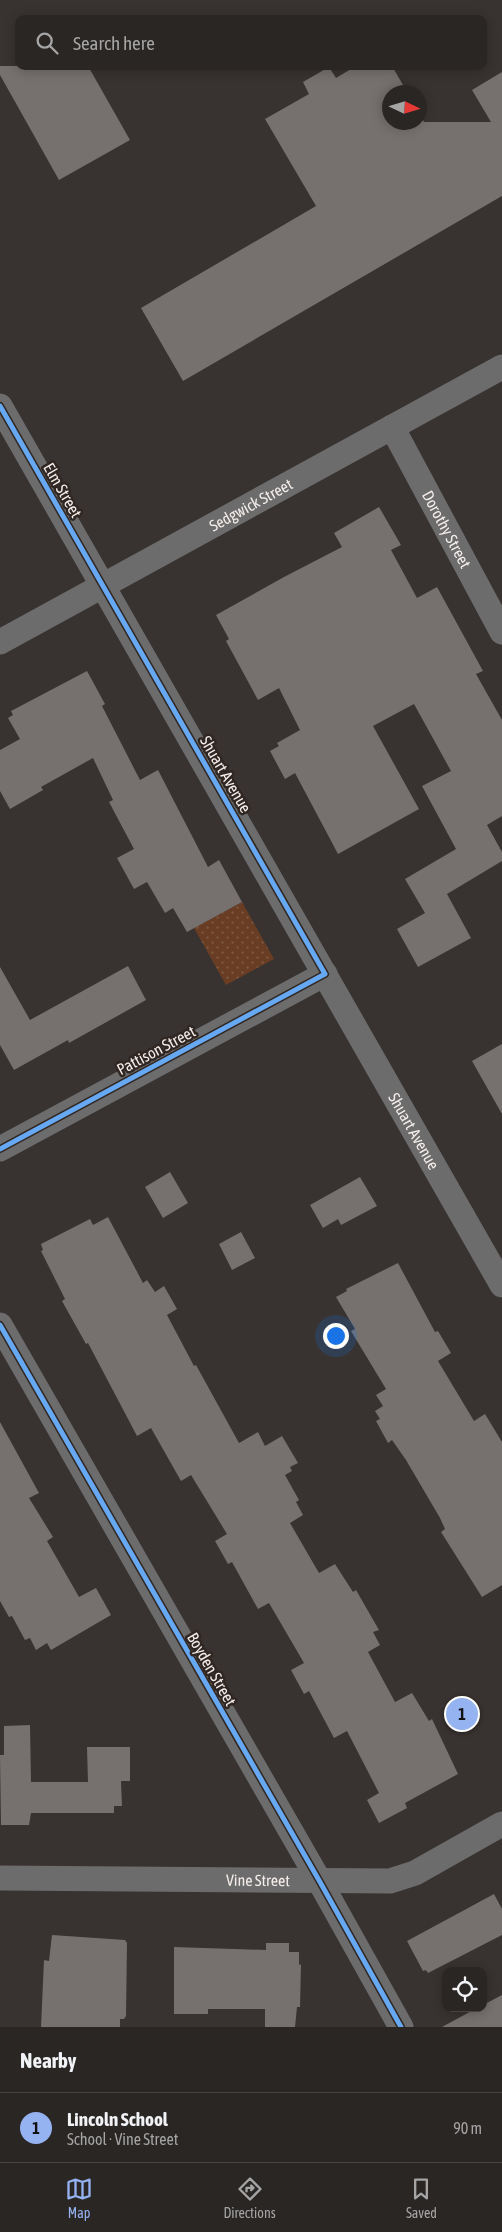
<!DOCTYPE html>
<meta charset="utf-8">
<style>
:root{--surface:#2a2624;--page:#363231;--text:#f1f3f6;--muted:#a5a5a6;--line:#464341;--accent:#95b2f1}
body{margin:0;font-family:"Asap Condensed",sans-serif;background:var(--page);color:var(--text)}
.controls{position:absolute;right:15px;bottom:15px;display:grid;overflow:hidden;border-radius:10px;box-shadow:0 2px 12px #0003}
.controls button{width:45px;height:45px;display:grid;place-items:center;padding:0;border:0;border-bottom:1px solid var(--line);background:var(--surface);color:var(--text);font:25px sans-serif}
.compass{position:absolute;left:382px;top:85px;width:45px;height:45px;border-radius:50%;background:var(--surface);box-shadow:0 2px 12px #0003;rotate:94deg}
.you{position:absolute;left:335px;top:1335px;width:18px;height:18px;margin:-12px;border:4px solid #fff;border-radius:50%;background:#1a73e8;box-shadow:0 0 0 8px #1a73e833}
.badge{display:grid;place-items:center;width:32px;height:32px;border-radius:50%;background:var(--accent);color:#111;font-size:16px;font-weight:700}
.pin{position:absolute;translate:-50% -50%;border:2px solid #fff;box-shadow:0 1px 5px #0006}
.list{margin:0;padding:0;list-style:none}
h2{display:flex;justify-content:space-between;align-items:center;height:65px;margin:0;padding:0 20px;font-size:21px}
h2 small{font-size:16px;font-weight:400;color:var(--muted)}
.list li{display:grid;grid-template-columns:32px 1fr auto;gap:15px;align-items:center;box-sizing:border-box;height:70px;padding:0 20px;border-top:1px solid var(--line)}
.list b{display:block;font-size:19px;white-space:nowrap}
.list p{margin:0;font-size:16px;white-space:nowrap;color:var(--muted)}
.list em{font-size:16px;font-style:normal;color:var(--muted)}
.icon{flex:none;width:28px;height:28px;fill:none;stroke:currentColor;stroke-width:2;stroke-linecap:round;stroke-linejoin:round}
.map{position:relative;flex:none;width:502px;height:2027px;overflow:hidden}
.search{position:absolute;background:var(--surface);box-shadow:0 2px 12px #0003;left:15px;right:15px;top:15px;height:55px;display:flex;align-items:center;gap:12px;box-sizing:border-box;padding:0 18px;border-radius:10px;color:var(--muted);font-size:19px}
.sheet{height:135px;background:var(--surface)}
nav{display:flex;justify-content:space-around;align-items:center;box-sizing:border-box;height:70px;border-top:1px solid var(--line);background:var(--surface);font-size:14px;color:var(--muted)}
nav a{display:grid;justify-items:center;gap:2px}
nav .on{color:var(--accent)}
.map>svg:first-child{display:block}
.garden{fill:url(#garden-dots)}
.building{fill:#76716f}
.lines{fill:none;stroke-linecap:round;stroke-linejoin:round}
.minor{stroke:#6c6c6c;stroke-width:25}
.cycleway-casing{stroke:#312722;stroke-width:8}
.cycleway{stroke:#66a8f1;stroke-width:5}
.labels{text-anchor:middle;dominant-baseline:central;stroke-width:5;stroke-linejoin:round;paint-order:stroke}
.street-label{font-size:16px;fill:#f4edea;stroke:#312722}
</style>
<div class="map">
<svg width="502" height="2027" viewBox="0 0 502 2027">
<defs>
<pattern id="garden-dots" width="8" height="8" patternUnits="userSpaceOnUse" patternTransform="scale(1.25)"><rect width="8" height="8" fill="#693d23"/><path d="M2 2h.1M6 6h.1" fill="none" stroke="#7f5943" stroke-width="1.8" stroke-linecap="round"/></pattern>
</defs>
<rect width="100%" height="100%" fill="#383230"/>
<path class="garden" d="M 242,902 L 274,959 L 226,985 L 194,928 Z"/>
<path class="building" d="M 0,66 L 88,66 L 130,140 L 59,180 L 0,75 Z
M 356,66 L 392,66 L 407,92 L 390,92 L 390,122 L 420,122 L 420,114 L 424,122 L 491,122 L 472,90 L 502,72 L 502,196 L 183,381 L 141,308 L 316,206 L 265,119 L 309,94 L 303,82 L 329,67 L 336,78 Z
M 379,507 L 401,545 L 391,550 L 417,598 L 437,587 L 483,671 L 476,674 L 502,720 L 502,816 L 487,825 L 502,852 L 502,861 L 447,894 L 471,938 L 418,967 L 397,929 L 425,913 L 405,879 L 456,849 L 422,786 L 451,771 L 414,704 L 373,726 L 419,809 L 338,854 L 295,773 L 285,779 L 270,751 L 279,746 L 277,743 L 300,730 L 279,688 L 258,700 L 226,641 L 229,639 L 216,615 L 284,577 L 342,547 L 334,533 Z
M 87,671 L 105,704 L 102,706 L 140,780 L 158,770 L 208,867 L 219,860 L 242,902 L 187,932 L 173,908 L 165,913 L 147,882 L 134,889 L 117,858 L 134,849 L 109,802 L 113,800 L 93,758 L 41,787 L 43,790 L 10,809 L 0,791 L 0,750 L 20,739 L 8,718 L 13,715 L 11,711 Z
M 128,966 L 146,1000 L 69,1043 L 68,1040 L 14,1070 L 0,1045 L 0,967 L 30,1020 Z
M 502,1044 L 502,1114 L 472,1061 Z
M 170,1172 L 188,1203 L 163,1218 L 145,1187 Z
M 360,1177 L 377,1206 L 341,1225 L 338,1219 L 323,1228 L 310,1205 Z
M 108,1217 L 143,1283 L 147,1280 L 155,1292 L 164,1286 L 177,1309 L 167,1315 L 194,1366 L 196,1365 L 239,1443 L 258,1432 L 265,1446 L 282,1436 L 298,1463 L 290,1467 L 292,1471 L 285,1475 L 299,1500 L 296,1502 L 303,1515 L 290,1523 L 319,1573 L 335,1564 L 353,1592 L 356,1590 L 379,1630 L 373,1632 L 380,1645 L 368,1652 L 395,1702 L 412,1693 L 429,1721 L 432,1719 L 458,1774 L 405,1803 L 407,1808 L 379,1823 L 367,1800 L 379,1793 L 347,1731 L 334,1738 L 309,1691 L 304,1694 L 291,1670 L 304,1663 L 269,1603 L 258,1609 L 232,1562 L 228,1564 L 215,1541 L 227,1534 L 191,1475 L 181,1481 L 151,1428 L 137,1436 L 88,1343 L 86,1344 L 62,1301 L 65,1299 L 41,1251 L 43,1250 L 41,1244 L 90,1219 L 93,1225 Z
M 241,1232 L 255,1258 L 232,1270 L 219,1244 Z
M 398,1263 L 435,1332 L 438,1331 L 451,1353 L 438,1361 L 474,1421 L 485,1414 L 502,1442 L 502,1585 L 482,1597 L 441,1532 L 445,1529 L 440,1518 L 406,1460 L 392,1440 L 388,1443 L 376,1421 L 380,1419 L 375,1411 L 383,1406 L 376,1395 L 386,1389 L 351,1331 L 355,1329 L 336,1297 L 347,1291 L 346,1289 Z
M 0,1422 L 39,1493 L 29,1498 L 53,1537 L 47,1541 L 79,1597 L 96,1588 L 111,1615 L 51,1650 L 47,1643 L 36,1650 L 30,1638 L 25,1640 L 12,1616 L 9,1617 L 0,1601 Z
M 30,1725 L 31,1782 L 88,1782 L 87,1747 L 130,1747 L 130,1781 L 121,1781 L 122,1806 L 114,1806 L 114,1813 L 31,1813 L 29,1825 L 1,1825 L 0,1755 L 4,1755 L 4,1726 Z
M 494,1894 L 502,1909 L 502,1935 L 428,1973 L 426,1970 L 423,1971 L 407,1941 Z
M 52,1935 L 125,1940 L 127,1943 L 126,2016 L 124,2019 L 120,2019 L 120,2027 L 41,2027 L 44,1960 L 49,1961 Z
M 266,1943 L 289,1943 L 289,1952 L 299,1952 L 299,1965 L 301,1964 L 300,2007 L 297,2007 L 295,2027 L 265,2027 L 265,2009 L 208,2009 L 208,2014 L 174,2014 L 174,1947 L 266,1950 Z
M 502,1995 L 502,2027 L 442,2027 L 477,2008 L 483,2008 L 483,2005 Z"/>
<g class="lines">
<g class="minor">
<path id="s1" d="M 0,406 L 502,1285"/>
<path id="s2" d="M 392,427 L 502,632"/>
<path id="s3" d="M 0,642 L 502,367"/>
<path d="M 0,1149 L 325,974"/>
<path d="M 0,1325 L 320,1882 L 401,2027"/>
<path id="s4" d="M 0,1878 L 390,1881 L 415,1873 L 502,1824"/>
</g>
<g class="cycleway-casing">
<path id="cycleway" d="M 0,406 L 325,974 L 0,1149
M 0,1325 L 320,1882 L 401,2027"/>
</g>
<use href="#cycleway" class="cycleway"/>
</g>
<g class="labels">
<g class="street-label">
<text transform="translate(63 490) rotate(60)">Elm Street</text>
<text stroke="none"><textPath href="#s3" startOffset="286">Sedgwick Street</textPath></text>
<text stroke="none"><textPath href="#s2" startOffset="116">Dorothy Street</textPath></text>
<text transform="translate(226 774) rotate(60)">Shuart Avenue</text>
<text transform="translate(156 1050) rotate(-28)">Pattison Street</text>
<text stroke="none"><textPath href="#s1" startOffset="835">Shuart Avenue</textPath></text>
<text transform="translate(212 1669) rotate(60)">Boyden Street</text>
<text stroke="none"><textPath href="#s4" startOffset="258">Vine Street</textPath></text>
</g>
</g>
</svg>
<div class="controls">
<button><svg class="icon" aria-label="locate" viewBox="0 0 24 24"><circle cx="12" cy="12" r="6"/><path d="M12 2v4M12 18v4M2 12h4M18 12h4"/></svg></button>
</div>
<svg class="compass" viewBox="-18 -18 36 36"><path d="M0-13l5 13h-10z" fill="#e53935"/><path d="M0 13l5-13h-10z" fill="#a5a5a6"/></svg>
<div class="you"></div>
<div class="pin badge" style="left:462px;top:1714px">1</div>
<div class="search"><svg class="icon" aria-label="search" viewBox="0 0 24 24"><circle cx="10" cy="10" r="6"/><path d="M15 15l6 6"/></svg>Search here</div>
</div>
<section class="sheet">
<h2>Nearby<small></small></h2>
<ul class="list">
<li><span class="badge">1</span><div><b>Lincoln School</b><p>School · Vine Street</p></div><em>90 m</em></li>
</ul>
</section>
<nav>
<a class="on"><svg class="icon" aria-label="map" viewBox="0 0 24 24"><path d="M3 6l6-2 6 2 6-2v14l-6 2-6-2-6 2zM9 4v14M15 6v14"/></svg>Map</a>
<a><svg class="icon" aria-label="directions" viewBox="0 0 24 24"><path d="M12 3l9 9-9 9-9-9zM9 14v-3h6M13 9l2 2-2 2"/></svg>Directions</a>
<a><svg class="icon" aria-label="saved" viewBox="0 0 24 24"><path d="M7 4h10v16l-5-4-5 4z"/></svg>Saved</a>
</nav>
